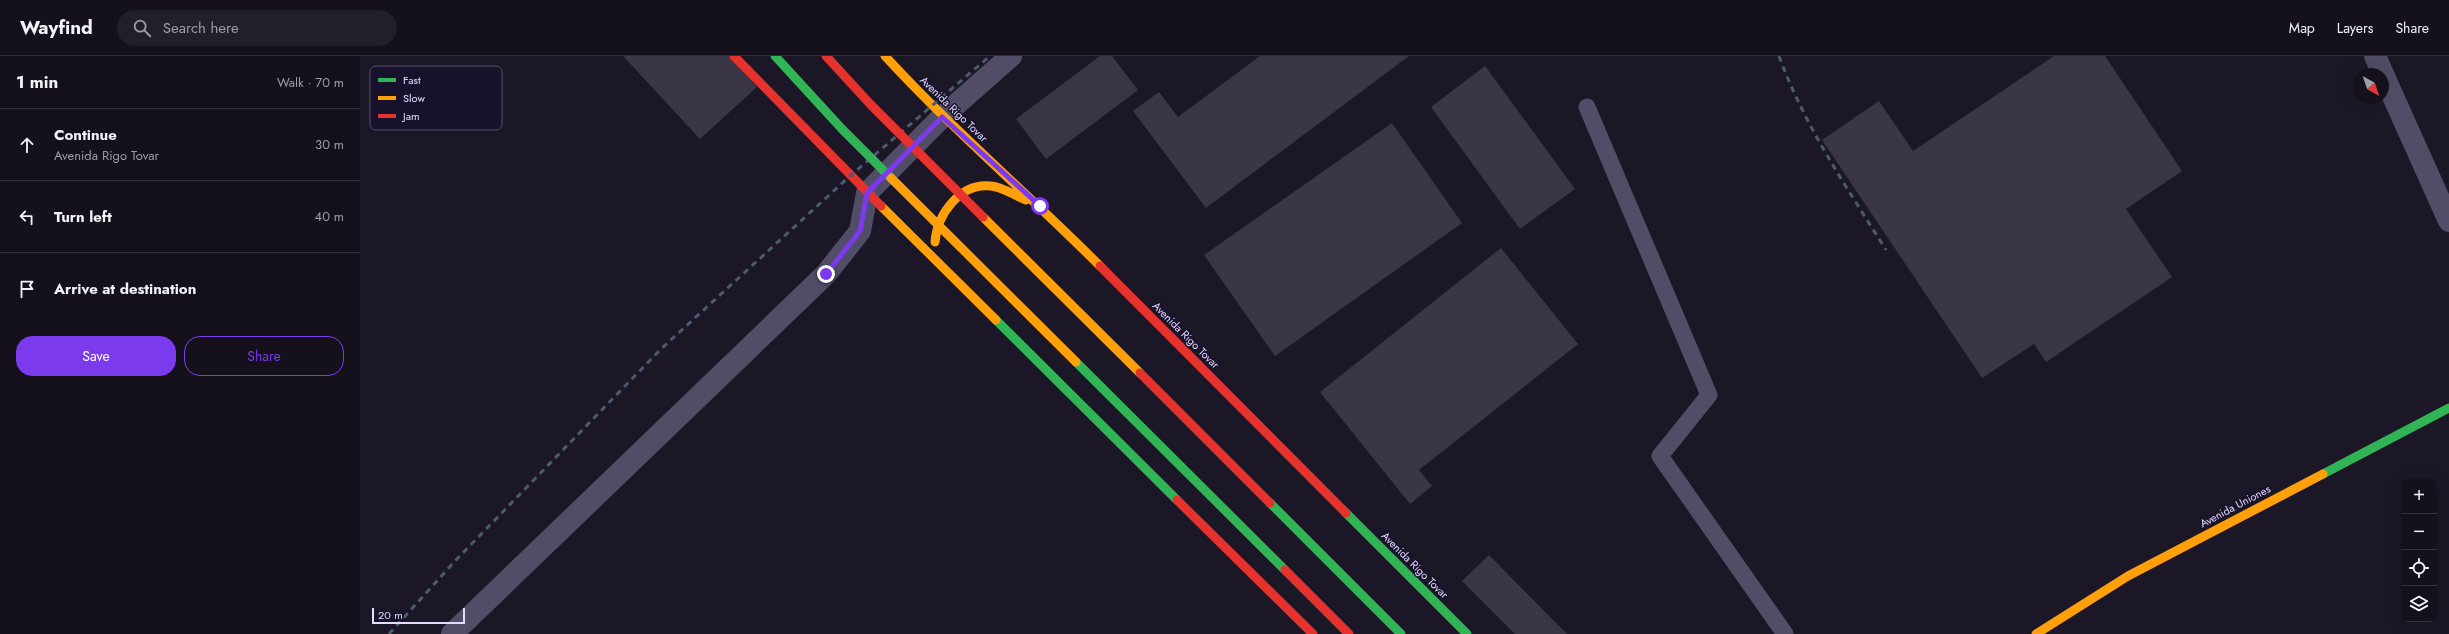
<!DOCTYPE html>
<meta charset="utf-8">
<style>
:root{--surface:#14111c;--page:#211f29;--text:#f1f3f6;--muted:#9d9da3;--line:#33313b;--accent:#7c3aed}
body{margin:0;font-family:Jost,sans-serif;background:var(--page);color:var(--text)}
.controls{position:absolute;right:12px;bottom:12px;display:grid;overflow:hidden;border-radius:8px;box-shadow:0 4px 16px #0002}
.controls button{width:36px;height:36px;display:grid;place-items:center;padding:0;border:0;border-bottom:1px solid var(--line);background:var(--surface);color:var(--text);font:20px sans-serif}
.compass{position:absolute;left:1993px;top:12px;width:36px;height:36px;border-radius:50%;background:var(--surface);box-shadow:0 4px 16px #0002;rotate:140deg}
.scale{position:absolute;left:12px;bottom:10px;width:93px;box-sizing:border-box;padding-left:4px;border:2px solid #e4dcff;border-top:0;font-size:11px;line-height:14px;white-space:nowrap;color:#e4dcff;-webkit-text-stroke:3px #18112c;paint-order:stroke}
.stop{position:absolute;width:12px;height:12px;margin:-9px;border:3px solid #7c3aed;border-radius:50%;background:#fff}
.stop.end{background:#7c3aed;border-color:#fff;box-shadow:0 1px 4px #0008}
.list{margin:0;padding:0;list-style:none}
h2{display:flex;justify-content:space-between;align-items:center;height:52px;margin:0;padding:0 16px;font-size:17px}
h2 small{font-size:13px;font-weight:400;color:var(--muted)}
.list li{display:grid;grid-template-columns:26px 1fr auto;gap:12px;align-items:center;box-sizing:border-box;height:72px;padding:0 16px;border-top:1px solid var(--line)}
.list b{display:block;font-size:15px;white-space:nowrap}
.list p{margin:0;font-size:13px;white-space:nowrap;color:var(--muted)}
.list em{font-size:13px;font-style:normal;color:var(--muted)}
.actions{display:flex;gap:8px;padding:12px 16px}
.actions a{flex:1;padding:9px 0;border:1px solid var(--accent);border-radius:16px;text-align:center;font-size:14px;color:var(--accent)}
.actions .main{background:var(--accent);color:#fff}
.icon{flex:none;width:22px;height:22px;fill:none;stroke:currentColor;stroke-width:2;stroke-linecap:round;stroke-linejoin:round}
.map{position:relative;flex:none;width:2089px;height:578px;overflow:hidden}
header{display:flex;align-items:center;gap:24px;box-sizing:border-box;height:56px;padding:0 20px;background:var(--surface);border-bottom:1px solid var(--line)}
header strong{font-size:19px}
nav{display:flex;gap:22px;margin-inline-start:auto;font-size:14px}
.search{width:280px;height:36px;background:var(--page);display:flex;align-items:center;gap:10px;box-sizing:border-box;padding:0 14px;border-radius:22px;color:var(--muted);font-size:15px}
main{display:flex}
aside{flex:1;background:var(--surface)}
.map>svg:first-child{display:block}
.building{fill:#3b3647}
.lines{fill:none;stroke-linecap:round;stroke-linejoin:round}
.lane{stroke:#514d66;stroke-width:17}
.street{stroke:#514d66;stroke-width:22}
.fast{stroke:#30b455;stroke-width:9}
.slow{stroke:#ff9f0a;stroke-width:9}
.jam{stroke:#e5322d;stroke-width:9}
.rail{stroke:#4a5b6f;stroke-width:3;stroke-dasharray:6 5;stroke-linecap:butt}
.fast-bridge{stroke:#30b455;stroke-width:9}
.slow-bridge{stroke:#ff9f0a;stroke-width:9}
.jam-bridge{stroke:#e5322d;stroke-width:9}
.route{stroke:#7c3aed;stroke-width:5}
.labels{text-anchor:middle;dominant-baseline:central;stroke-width:3;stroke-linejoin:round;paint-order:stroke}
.street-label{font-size:11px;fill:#e4dcff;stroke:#18112c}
.key{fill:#18112c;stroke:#554e6b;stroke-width:1}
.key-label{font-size:11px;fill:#e4dcff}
</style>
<header>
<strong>Wayfind</strong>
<div class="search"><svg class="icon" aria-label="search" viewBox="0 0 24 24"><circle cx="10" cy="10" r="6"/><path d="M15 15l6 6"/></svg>Search here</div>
<nav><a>Map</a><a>Layers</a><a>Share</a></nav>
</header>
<main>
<aside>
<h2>1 min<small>Walk · 70 m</small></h2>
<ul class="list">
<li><svg class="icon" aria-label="ahead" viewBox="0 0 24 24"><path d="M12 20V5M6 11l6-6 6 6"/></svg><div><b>Continue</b><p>Avenida Rigo Tovar</p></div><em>30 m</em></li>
<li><svg class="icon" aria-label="left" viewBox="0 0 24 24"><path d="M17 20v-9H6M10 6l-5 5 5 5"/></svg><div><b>Turn left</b></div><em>40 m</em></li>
<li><svg class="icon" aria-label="arrive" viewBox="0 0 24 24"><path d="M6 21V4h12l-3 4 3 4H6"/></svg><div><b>Arrive at destination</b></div></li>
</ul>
<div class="actions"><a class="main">Save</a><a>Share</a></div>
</aside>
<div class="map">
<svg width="2089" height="578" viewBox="0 0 2089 578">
<rect width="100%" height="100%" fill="#1b1726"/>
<path class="building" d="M 263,0 L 369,0 L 397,31 L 340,83 Z
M 740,0 L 752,0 L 778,34 L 686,103 L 656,63 Z
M 900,0 L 1049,0 L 846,152 L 773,55 L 799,36 L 818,61 Z
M 1694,0 L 1745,0 L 1822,115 L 1766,153 L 1812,221 L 1686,306 L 1674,288 L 1622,322 L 1462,84 L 1519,45 L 1553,95 Z
M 1125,10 L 1215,133 L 1160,173 L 1071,51 Z
M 1032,67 L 1102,167 L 915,300 L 844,199 Z
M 1141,192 L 1218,288 L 1059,414 L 1072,430 L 1050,448 L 960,336 Z
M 1129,499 L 1207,578 L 1155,578 L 1102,525 Z"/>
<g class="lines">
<path class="lane" d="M 1227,51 L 1349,339 L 1300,400 L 1425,578"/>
<path class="street" d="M 2015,0 L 2023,18
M 2023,18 L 2089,165
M 92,578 L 466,218 L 500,175 L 507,137 L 582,61 L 651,0"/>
<path class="fast" d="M 636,264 L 817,444
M 1963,418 L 2089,352
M 986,457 L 1107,578"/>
<path class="slow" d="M 525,0 C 593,74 669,139 740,210
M 521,150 L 636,264
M 575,186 C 577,159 600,126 631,130 C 643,131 655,140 666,144
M 1676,578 L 1768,520 L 1963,418"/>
<path class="jam" d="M 374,0 L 521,150
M 740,210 L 986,457
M 817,444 L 953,578"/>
<path class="rail" d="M 1419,0 C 1445,71 1486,130 1526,194
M 29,578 L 96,504 L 301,293 L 490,120 L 630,0"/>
<path class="fast-bridge" d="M 415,0 L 482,73 L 531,122
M 716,306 L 925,514
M 910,447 L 1041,578"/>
<path class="slow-bridge" d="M 531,122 L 716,306
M 623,161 L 780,317"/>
<path class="jam-bridge" d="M 466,0 L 511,49 L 623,161
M 780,317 L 910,447
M 925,514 L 989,578"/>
</g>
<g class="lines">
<path class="route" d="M 466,218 L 500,175 L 507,137 L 582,61 L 680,150"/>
</g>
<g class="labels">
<g class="street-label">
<text transform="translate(594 53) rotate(44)">Avenida Rigo Tovar</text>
<text transform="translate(826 279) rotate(45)">Avenida Rigo Tovar</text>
<text transform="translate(1875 450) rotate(-28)">Avenida Uniones</text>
<text transform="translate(1055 509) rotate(45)">Avenida Rigo Tovar</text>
</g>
</g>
<rect x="10" y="10" width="132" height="64" rx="6" class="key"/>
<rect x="18" y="22" width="18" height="4" fill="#30b455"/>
<rect x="18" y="40" width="18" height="4" fill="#ff9f0a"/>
<rect x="18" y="58" width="18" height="4" fill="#e5322d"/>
<g class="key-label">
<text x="43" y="28">Fast</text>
<text x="43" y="46">Slow</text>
<text x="43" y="64">Jam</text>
</g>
</svg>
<div class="controls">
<button>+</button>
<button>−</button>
<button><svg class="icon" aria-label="locate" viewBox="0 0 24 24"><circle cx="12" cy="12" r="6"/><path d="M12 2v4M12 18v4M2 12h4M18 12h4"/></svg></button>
<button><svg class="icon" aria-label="layers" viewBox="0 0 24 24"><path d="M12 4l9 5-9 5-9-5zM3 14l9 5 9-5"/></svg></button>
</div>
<svg class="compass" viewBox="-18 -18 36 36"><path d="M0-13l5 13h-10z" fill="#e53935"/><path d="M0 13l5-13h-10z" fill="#9d9da3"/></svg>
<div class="scale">20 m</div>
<div class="stop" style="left:680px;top:150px"></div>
<div class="stop end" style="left:466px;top:218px"></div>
</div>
</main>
